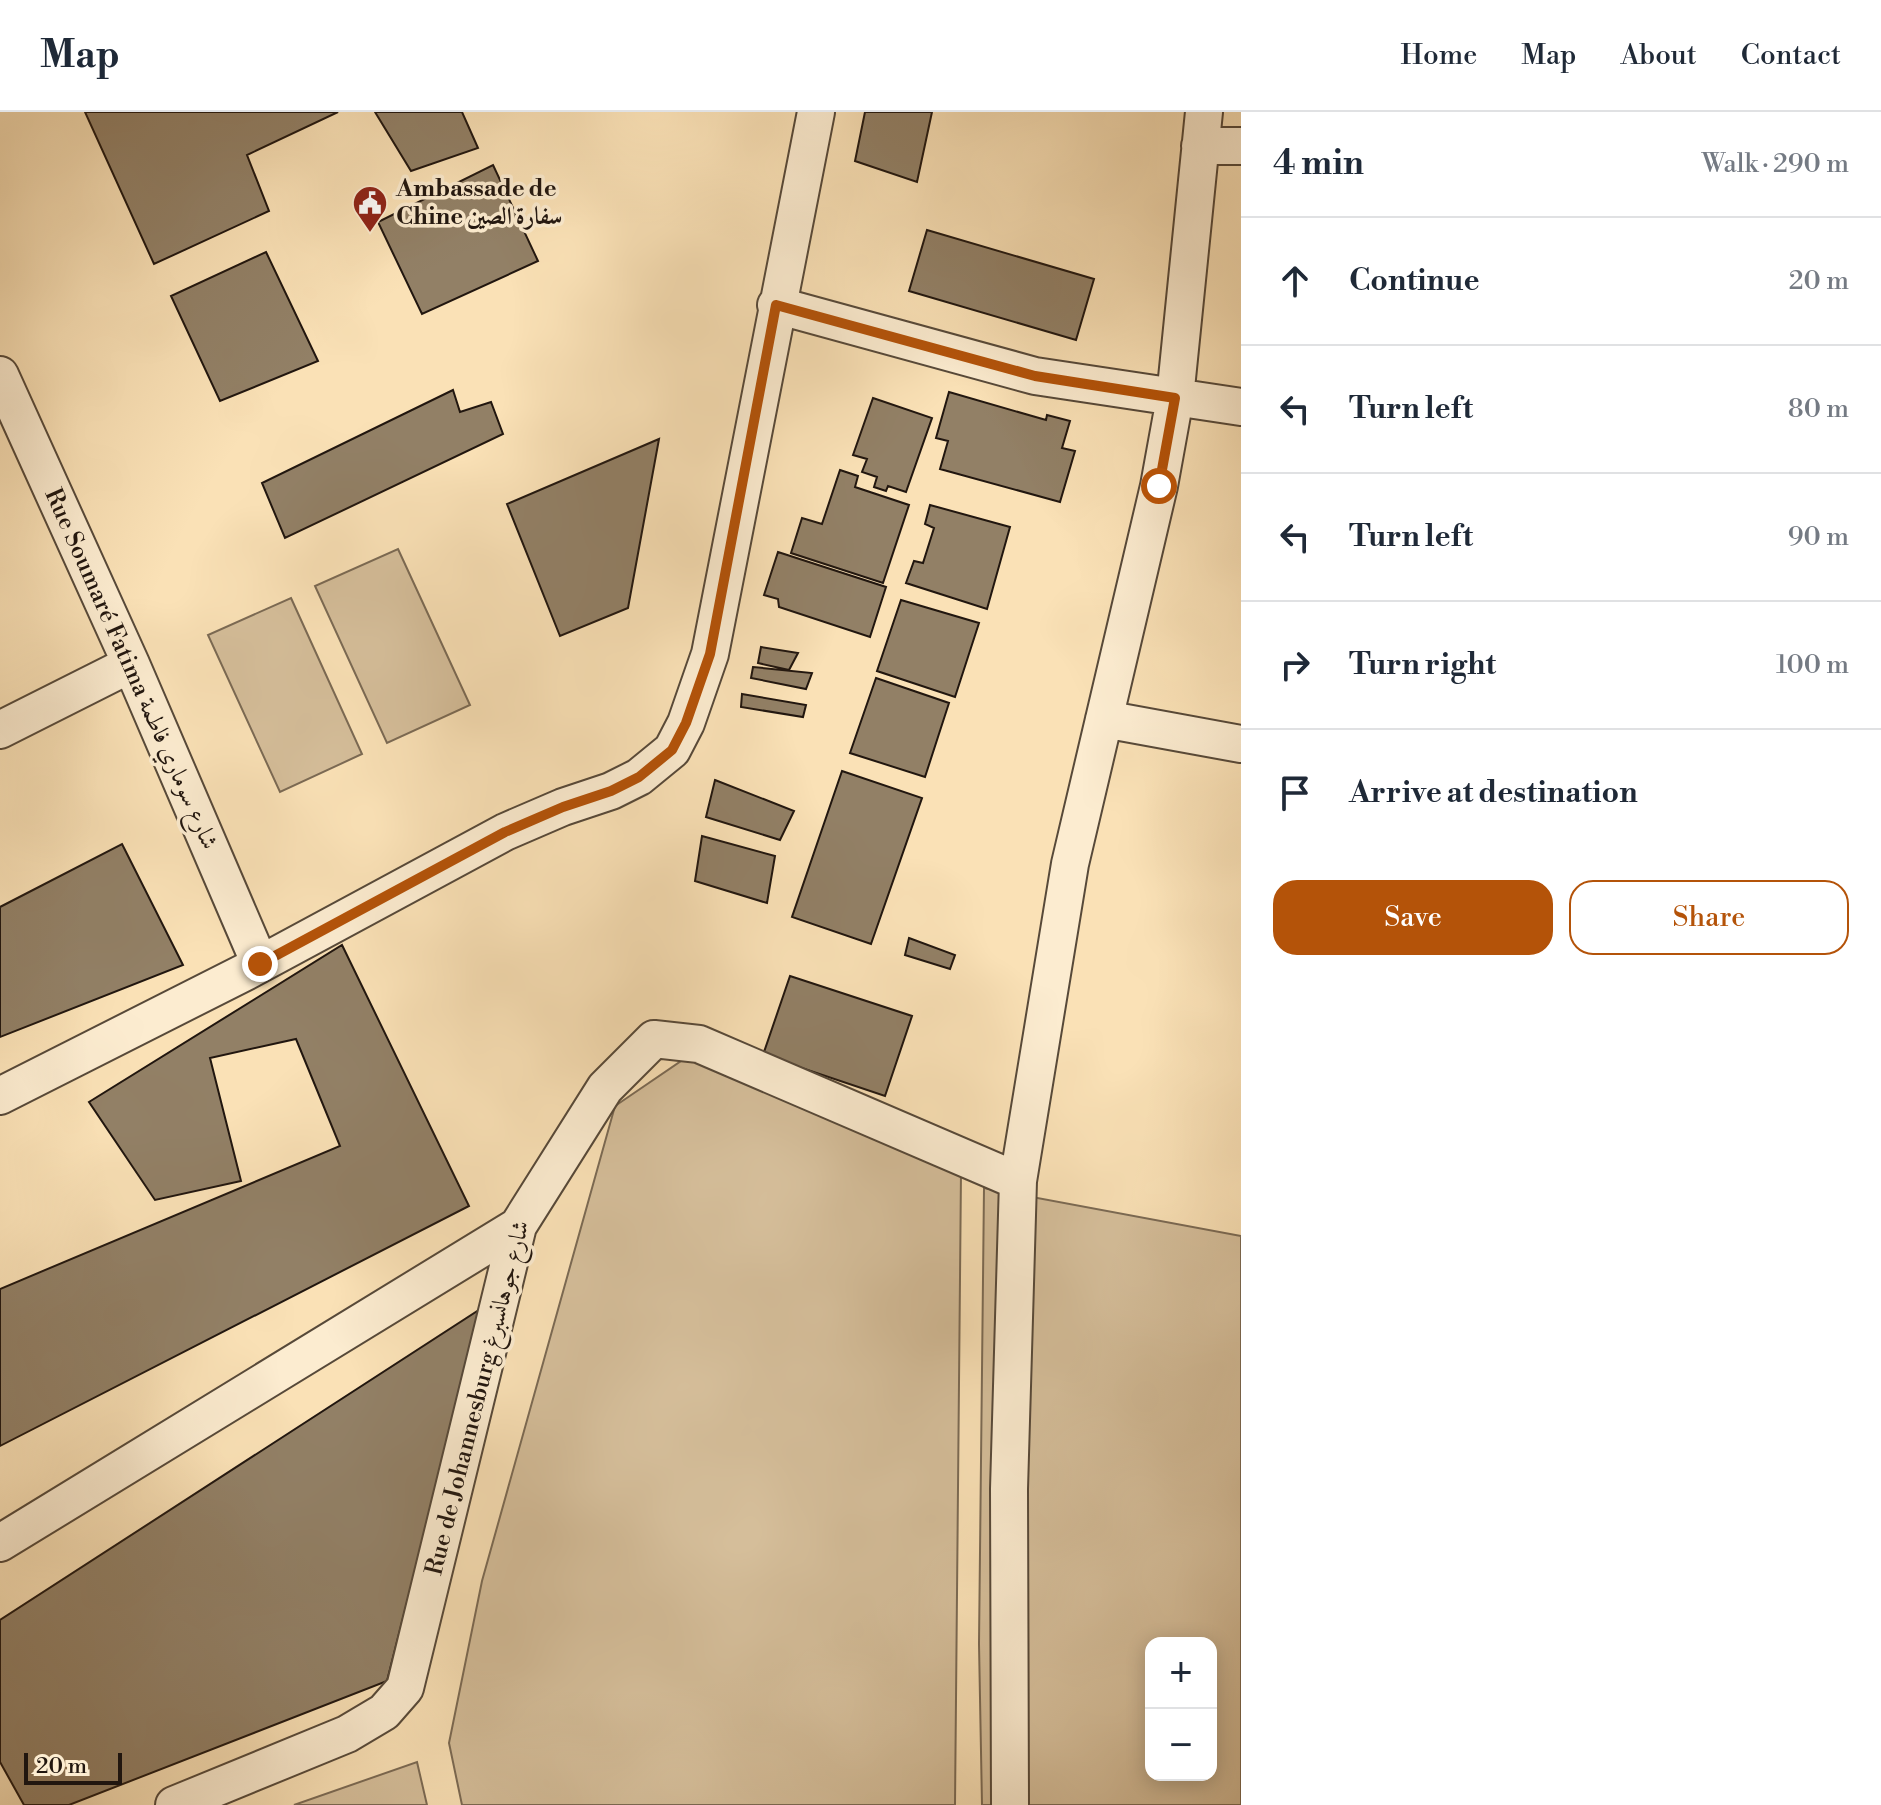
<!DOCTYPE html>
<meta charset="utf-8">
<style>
:root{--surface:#fff;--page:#f2f2f3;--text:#1f2937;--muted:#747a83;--line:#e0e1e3;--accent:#b45309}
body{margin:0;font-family:"Libre Bodoni",Amiri,serif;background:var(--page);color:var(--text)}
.controls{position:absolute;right:24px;bottom:24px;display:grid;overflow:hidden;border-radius:16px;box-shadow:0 4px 20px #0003}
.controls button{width:72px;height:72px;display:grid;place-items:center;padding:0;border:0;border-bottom:2px solid var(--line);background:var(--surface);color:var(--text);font:40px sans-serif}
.scale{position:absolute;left:24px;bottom:20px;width:98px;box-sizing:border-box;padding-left:8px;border:4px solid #21160f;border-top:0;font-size:22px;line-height:28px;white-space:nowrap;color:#21160f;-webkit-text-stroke:6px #fcecd0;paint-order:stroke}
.stop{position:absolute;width:24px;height:24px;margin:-18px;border:6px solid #b45309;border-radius:50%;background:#fff}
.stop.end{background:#b45309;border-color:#fff;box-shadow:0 2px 8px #0008}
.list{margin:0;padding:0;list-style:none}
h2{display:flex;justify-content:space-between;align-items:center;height:104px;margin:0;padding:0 32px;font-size:34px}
h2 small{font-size:26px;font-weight:400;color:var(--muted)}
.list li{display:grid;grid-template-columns:52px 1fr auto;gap:24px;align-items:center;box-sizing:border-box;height:128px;padding:0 32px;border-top:2px solid var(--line)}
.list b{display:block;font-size:30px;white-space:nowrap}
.list em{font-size:26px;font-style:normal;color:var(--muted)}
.actions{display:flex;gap:16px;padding:24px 32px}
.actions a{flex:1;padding:18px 0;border:2px solid var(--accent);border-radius:24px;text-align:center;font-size:28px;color:var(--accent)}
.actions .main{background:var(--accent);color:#fff}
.icon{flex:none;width:44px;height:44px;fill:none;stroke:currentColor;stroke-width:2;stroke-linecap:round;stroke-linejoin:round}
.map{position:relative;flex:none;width:1241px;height:1693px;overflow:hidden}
header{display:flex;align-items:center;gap:48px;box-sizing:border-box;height:112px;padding:0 40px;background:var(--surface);border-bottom:2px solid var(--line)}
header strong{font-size:38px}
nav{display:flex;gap:44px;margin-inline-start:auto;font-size:28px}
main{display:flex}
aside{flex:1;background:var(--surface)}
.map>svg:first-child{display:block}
.green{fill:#d5be9a;stroke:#7b6a54;stroke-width:2;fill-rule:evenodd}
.building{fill:#928066;stroke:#21160f;stroke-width:2}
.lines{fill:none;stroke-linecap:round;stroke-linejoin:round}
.minor-casing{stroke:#574939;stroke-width:40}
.minor{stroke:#fcecd0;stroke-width:36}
.route{stroke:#b45309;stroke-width:10}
.labels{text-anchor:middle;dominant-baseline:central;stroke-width:7;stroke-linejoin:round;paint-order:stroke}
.poi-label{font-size:24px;font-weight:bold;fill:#21160f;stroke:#fcecd0;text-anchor:start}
.street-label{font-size:24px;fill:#21160f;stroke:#fcecd0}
</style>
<header>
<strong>Map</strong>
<nav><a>Home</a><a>Map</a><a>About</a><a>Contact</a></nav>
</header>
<main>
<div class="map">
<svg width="1241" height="1693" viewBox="0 0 1241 1693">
<rect width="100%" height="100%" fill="#fae1b6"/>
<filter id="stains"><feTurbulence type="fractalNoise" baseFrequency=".0025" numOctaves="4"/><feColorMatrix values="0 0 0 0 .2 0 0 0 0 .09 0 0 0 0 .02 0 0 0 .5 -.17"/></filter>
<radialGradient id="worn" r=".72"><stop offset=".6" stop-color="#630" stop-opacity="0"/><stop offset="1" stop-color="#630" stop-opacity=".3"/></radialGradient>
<path class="green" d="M 398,437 L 470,593 L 387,631 L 315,474 Z
M 291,486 L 362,642 L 280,680 L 208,523 Z
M 690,943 L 961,1060 L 955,1693 L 462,1693 L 449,1631 L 482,1469 L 615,994 Z
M 984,1076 L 1241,1124 L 1241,1693 L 982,1693 L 979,1532 ZM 1151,1531 L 1211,1531 L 1211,1663 L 1151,1663 Z
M 417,1650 L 427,1693 L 294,1693 Z"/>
<path class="building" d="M 85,0 L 338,0 L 247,43 L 269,99 L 154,152 Z
M 375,0 L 462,0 L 478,36 L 411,59 Z
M 865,0 L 932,0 L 917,70 L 855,49 Z
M 493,53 L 538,149 L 422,202 L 378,110 Z
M 927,118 L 1094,167 L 1076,228 L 909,179 Z
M 266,140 L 318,249 L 220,289 L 171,184 Z
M 453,278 L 460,300 L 491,290 L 503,322 L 285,426 L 262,371 Z
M 949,280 L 1046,308 L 1047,303 L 1070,309 L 1062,336 L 1075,339 L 1060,390 L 940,357 L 948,329 L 936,326 Z
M 873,286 L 932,306 L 906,380 L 888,374 L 886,379 L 874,375 L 877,365 L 862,360 L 867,347 L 853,343 Z
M 659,327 L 628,496 L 560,524 L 507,392 Z
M 840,358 L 858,364 L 855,375 L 909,393 L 883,471 L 791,441 L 802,406 L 822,412 Z
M 930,393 L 1010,415 L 987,497 L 906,471 L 914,449 L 923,451 L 934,416 L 925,412 Z
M 778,440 L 886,475 L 870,525 L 779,495 L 778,487 L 764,483 Z
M 901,488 L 979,511 L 955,585 L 877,559 Z
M 761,535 L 798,541 L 789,558 L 758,551 Z
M 753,555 L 812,561 L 806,577 L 751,566 Z
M 876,566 L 949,591 L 925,665 L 850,641 Z
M 742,582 L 806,593 L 803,605 L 741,595 Z
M 842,659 L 922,686 L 871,832 L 792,805 Z
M 715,668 L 794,699 L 780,728 L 706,705 Z
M 702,724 L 775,744 L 767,791 L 695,769 Z
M 122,732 L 183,853 L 0,925 L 0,795 Z
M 909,826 L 955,843 L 950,857 L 905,843 Z
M 342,833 L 469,1094 L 0,1334 L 0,1177 L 340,1034 L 296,927 L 210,946 L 241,1069 L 155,1088 L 89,990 Z
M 790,864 L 912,904 L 885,984 L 763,943 Z
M 482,1196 L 387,1569 L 69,1693 L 24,1693 L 0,1650 L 0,1508 Z"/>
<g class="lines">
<g class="minor-casing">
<path id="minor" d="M 1200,34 L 1241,34
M 776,193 L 1035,264 L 1241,295
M 0,263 L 131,552 L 260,852
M 1104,607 L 1241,632
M 0,618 L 131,552
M 0,984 L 251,857 L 505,720 L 563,695 L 611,679 L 639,665 L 672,638 L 686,611 L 710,542 L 816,0
M 0,1431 L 518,1114
M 174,1693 L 347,1622 L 384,1600 L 405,1576 L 518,1114 L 605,976 L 654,927 L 699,932 L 1018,1069
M 1010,1693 L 1009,1377 L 1018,1069 L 1070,752 L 1159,374 L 1175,286 L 1204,0"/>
</g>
<use href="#minor" class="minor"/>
</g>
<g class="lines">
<path class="route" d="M 260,852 L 505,720 L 563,695 L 611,679 L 639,665 L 672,638 L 686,611 L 710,542 L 776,193 L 1035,264 L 1175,286 L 1159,374"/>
</g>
<defs>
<g id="civic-pin" transform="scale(1.8)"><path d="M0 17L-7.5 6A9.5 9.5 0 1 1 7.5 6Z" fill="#8f2418" stroke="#fcecd0"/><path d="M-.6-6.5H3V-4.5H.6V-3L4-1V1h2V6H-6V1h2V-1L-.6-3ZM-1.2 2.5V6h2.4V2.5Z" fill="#fff"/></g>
</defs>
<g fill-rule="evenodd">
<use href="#civic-pin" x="370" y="91"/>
</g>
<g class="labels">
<g class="poi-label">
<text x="396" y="77">Ambassade de<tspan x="396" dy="28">Chine سفارة الصين</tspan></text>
</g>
<g class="street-label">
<text transform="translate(131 557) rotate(66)">Rue Soumaré Fatima شارع سوماري فاطمة</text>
<text transform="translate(478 1286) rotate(-76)">Rue de Johannesburg شارع جوهانسبرغ</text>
</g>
</g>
<rect width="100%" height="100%" filter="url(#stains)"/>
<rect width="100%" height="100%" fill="url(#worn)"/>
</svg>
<div class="controls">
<button>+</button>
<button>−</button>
</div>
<div class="scale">20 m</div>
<div class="stop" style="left:1159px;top:374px"></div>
<div class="stop end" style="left:260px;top:852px"></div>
</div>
<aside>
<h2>4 min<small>Walk · 290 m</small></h2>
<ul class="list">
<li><svg class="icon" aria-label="ahead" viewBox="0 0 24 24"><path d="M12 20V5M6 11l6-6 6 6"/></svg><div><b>Continue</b></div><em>20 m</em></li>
<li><svg class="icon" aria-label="left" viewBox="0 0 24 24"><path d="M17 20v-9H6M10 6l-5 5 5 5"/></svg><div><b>Turn left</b></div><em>80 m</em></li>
<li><svg class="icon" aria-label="left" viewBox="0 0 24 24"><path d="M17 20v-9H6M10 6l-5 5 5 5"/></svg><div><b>Turn left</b></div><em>90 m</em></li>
<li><svg class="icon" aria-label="right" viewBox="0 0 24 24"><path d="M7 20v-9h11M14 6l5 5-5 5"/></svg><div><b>Turn right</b></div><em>100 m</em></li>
<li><svg class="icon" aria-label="arrive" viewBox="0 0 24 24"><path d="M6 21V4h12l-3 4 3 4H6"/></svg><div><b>Arrive at destination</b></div></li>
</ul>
<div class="actions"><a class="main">Save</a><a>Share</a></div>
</aside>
</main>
